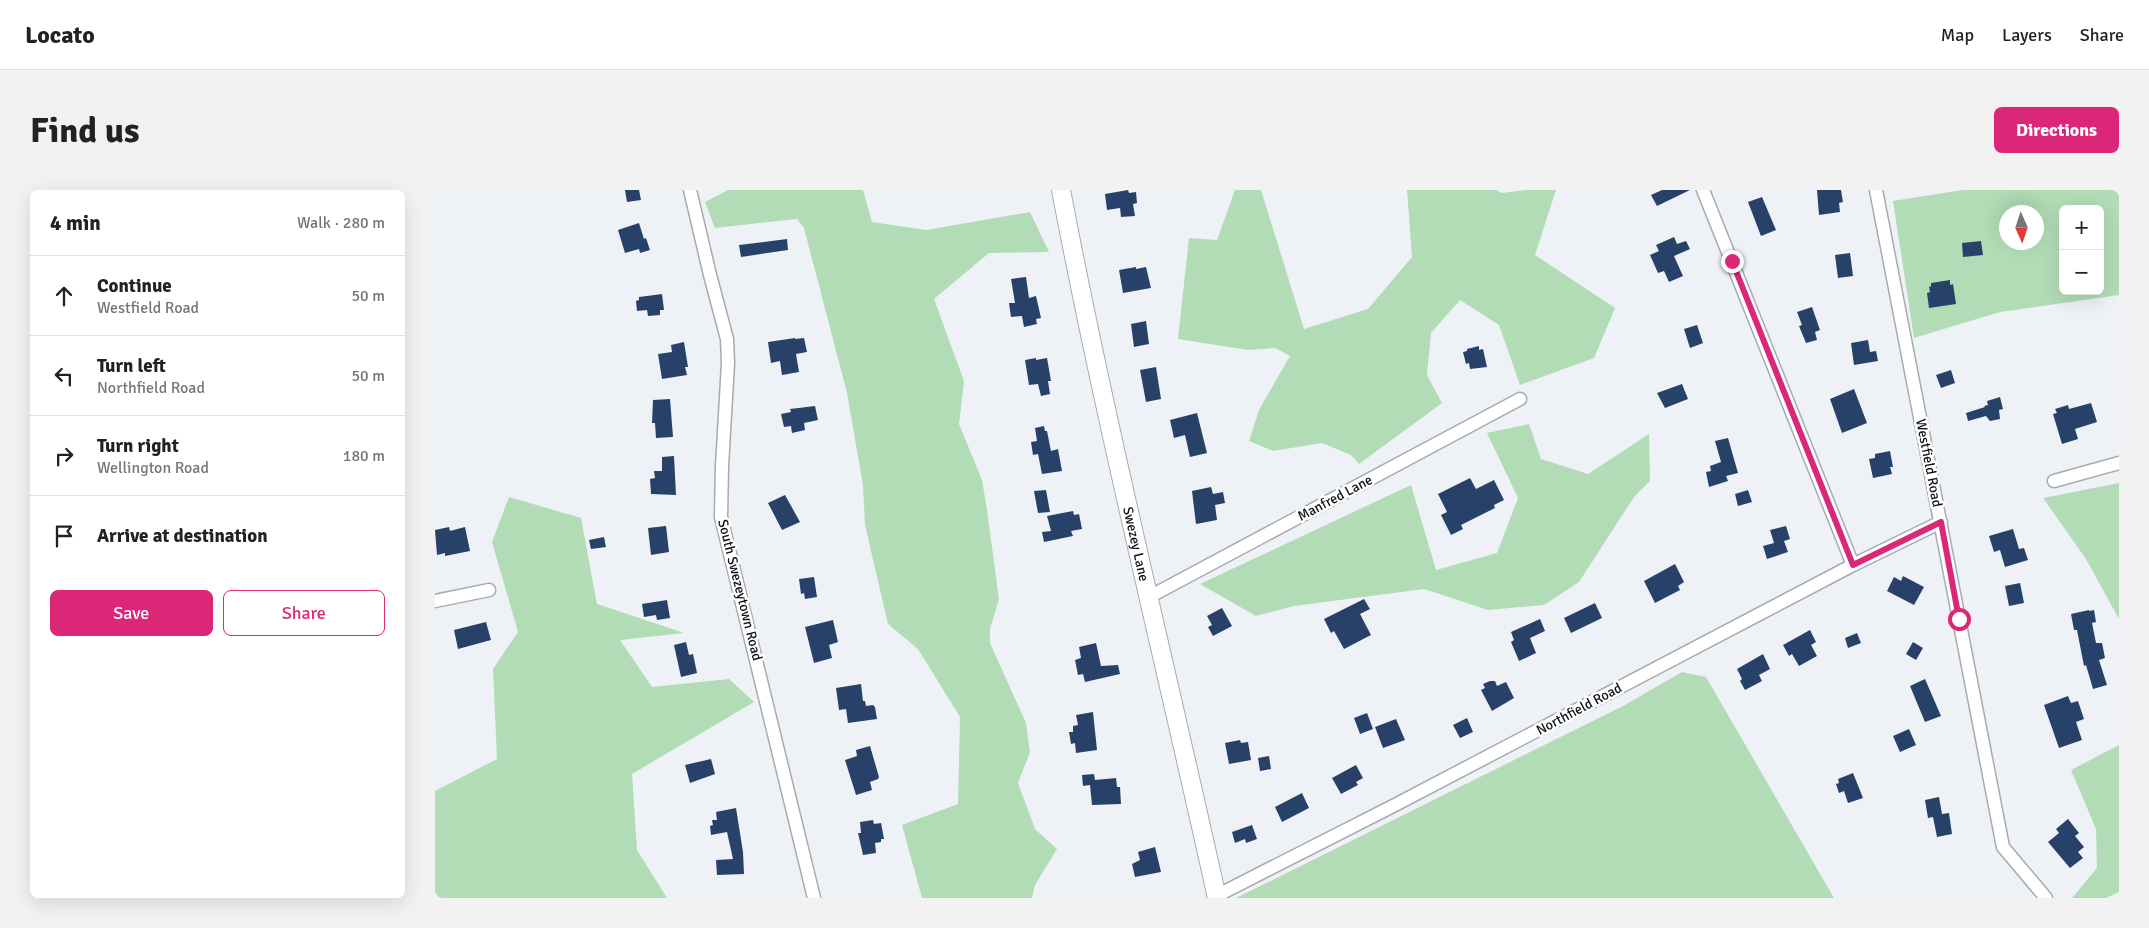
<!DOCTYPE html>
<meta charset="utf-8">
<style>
:root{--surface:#fff;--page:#f2f2f2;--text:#222;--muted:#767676;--line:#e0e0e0;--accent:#db2777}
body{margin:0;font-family:Signika,sans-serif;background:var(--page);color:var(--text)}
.controls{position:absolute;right:15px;top:15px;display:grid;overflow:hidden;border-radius:8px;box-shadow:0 5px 20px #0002}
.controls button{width:45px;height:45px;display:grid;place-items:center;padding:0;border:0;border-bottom:1px solid var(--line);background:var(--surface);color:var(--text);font:25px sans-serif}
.compass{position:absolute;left:1564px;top:15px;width:45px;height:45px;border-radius:50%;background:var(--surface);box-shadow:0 5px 20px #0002;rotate:177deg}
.stop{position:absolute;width:15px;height:15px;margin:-11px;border:4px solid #db2777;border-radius:50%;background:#fff}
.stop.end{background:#db2777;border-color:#fff;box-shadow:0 1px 5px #0008}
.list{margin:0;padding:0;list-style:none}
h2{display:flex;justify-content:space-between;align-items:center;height:65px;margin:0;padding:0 20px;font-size:21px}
h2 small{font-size:16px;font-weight:400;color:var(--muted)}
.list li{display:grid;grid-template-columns:32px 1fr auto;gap:15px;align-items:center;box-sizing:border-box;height:80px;padding:0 20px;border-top:1px solid var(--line)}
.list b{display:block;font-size:19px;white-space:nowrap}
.list p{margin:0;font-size:16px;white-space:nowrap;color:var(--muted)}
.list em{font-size:16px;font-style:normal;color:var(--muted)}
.actions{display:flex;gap:10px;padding:15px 20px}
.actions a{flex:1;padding:11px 0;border:1px solid var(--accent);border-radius:8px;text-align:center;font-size:18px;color:var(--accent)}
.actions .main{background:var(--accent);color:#fff}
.icon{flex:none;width:28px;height:28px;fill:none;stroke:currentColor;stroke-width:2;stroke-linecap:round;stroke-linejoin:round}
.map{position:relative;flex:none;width:1684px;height:708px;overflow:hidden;border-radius:8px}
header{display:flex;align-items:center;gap:30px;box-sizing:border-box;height:70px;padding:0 25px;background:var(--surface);border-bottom:1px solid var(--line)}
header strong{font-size:24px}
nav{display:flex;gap:28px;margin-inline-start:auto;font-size:18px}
.intro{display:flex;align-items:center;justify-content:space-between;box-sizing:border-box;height:120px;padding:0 30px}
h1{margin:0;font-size:35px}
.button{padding:12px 22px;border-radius:8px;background:var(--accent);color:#fff;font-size:18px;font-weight:700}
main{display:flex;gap:30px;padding:0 30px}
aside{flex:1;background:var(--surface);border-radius:8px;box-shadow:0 5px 20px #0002}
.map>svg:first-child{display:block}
.green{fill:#b1dcb5;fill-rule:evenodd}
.building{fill:#284169}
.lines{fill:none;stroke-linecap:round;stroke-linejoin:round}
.street-casing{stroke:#a7abb0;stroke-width:15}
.secondary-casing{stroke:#a7abb0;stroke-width:20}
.street{stroke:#fff;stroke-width:12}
.secondary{stroke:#fff;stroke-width:18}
.route{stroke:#db2777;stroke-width:6}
.labels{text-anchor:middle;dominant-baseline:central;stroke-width:5;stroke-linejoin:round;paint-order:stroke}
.street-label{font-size:14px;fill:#0f1012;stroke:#fff}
</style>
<header>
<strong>Locato</strong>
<nav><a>Map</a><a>Layers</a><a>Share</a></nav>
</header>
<div class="intro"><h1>Find us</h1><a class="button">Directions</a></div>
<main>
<aside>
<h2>4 min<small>Walk · 280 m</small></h2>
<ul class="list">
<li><svg class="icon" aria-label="ahead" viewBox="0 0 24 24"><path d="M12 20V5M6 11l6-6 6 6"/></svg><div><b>Continue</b><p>Westfield Road</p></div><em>50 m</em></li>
<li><svg class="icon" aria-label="left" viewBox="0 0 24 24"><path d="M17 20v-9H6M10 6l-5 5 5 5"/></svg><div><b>Turn left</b><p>Northfield Road</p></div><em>50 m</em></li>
<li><svg class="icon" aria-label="right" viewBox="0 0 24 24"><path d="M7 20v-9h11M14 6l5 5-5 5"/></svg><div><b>Turn right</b><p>Wellington Road</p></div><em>180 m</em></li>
<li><svg class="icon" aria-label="arrive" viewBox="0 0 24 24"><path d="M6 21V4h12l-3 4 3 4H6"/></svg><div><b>Arrive at destination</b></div></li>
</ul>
<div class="actions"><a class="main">Save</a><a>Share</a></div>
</aside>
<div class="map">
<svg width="1684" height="708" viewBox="0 0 1684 708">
<rect width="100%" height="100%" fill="#eef2f7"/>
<path class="green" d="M 293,0 L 428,0 L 437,32 L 491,40 L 595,22 L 614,62 L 554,63 L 499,109 L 529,191 L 524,234 L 547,290 L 552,320 L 564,409 L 555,439 L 555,453 L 591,533 L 595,562 L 583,593 L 600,639 L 622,659 L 600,695 L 597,708 L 487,708 L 467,635 L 523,614 L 525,527 L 483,459 L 453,434 L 430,335 L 428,295 L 412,203 L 369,38 L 362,29 L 280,38 L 270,12 Z
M 800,0 L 826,0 L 869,139 L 933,119 L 977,67 L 972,0 L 1061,0 L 1067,3 L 1091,0 L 1121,0 L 1100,65 L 1180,118 L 1159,168 L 1085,195 L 1064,135 L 1025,110 L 996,143 L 992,185 L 1007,213 L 924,274 L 916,265 L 887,253 L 838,261 L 814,251 L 824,220 L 855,166 L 840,158 L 813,160 L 743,149 L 754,48 L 782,50 Z
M 1528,0 L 1684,0 L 1684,105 L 1565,122 L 1479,148 L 1458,11 ZM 1628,19 L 1665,19 L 1665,101 L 1628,101 ZM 1572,22 L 1602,22 L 1602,52 L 1572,52 Z
M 1094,234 L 1106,269 L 1153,284 L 1214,244 L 1215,291 L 1199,307 L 1144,392 L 1109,415 L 1053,420 L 989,399 L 859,416 L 821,426 L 765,394 L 976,295 L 1001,380 L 1062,363 L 1083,308 L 1052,243 Z
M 1684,293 L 1684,429 L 1651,369 L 1608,308 Z
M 74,307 L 146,328 L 162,414 L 249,443 L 185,450 L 217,497 L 294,489 L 319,512 L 197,584 L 202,660 L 232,708 L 0,708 L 0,601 L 62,569 L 58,479 L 83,442 L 57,352 Z
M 1247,482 L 1271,487 L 1399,708 L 801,708 L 1188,516 Z
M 1684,555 L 1684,702 L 1671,708 L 1637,708 L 1662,678 L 1661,639 L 1636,580 Z"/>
<path class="building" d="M 190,0 L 204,0 L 206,10 L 192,12 Z
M 693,0 L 694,3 L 701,2 L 702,13 L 698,14 L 700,26 L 686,27 L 685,18 L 672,20 L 670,4 Z
M 1227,0 L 1255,0 L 1222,16 L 1216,5 Z
M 1382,0 L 1406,0 L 1408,12 L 1404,13 L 1405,22 L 1384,25 Z
M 1327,7 L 1341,40 L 1326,46 L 1313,12 Z
M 204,33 L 209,49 L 211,48 L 215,60 L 205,63 L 204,59 L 190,63 L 183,40 Z
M 1239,47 L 1242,54 L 1251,51 L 1255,59 L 1239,66 L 1248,86 L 1234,92 L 1229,81 L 1223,83 L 1215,65 L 1224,61 L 1221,55 Z
M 352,49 L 353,60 L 306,67 L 304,55 Z
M 1546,51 L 1548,65 L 1528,67 L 1527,53 Z
M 1415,63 L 1418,86 L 1403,88 L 1400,65 Z
M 701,77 L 701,79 L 711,77 L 716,98 L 688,103 L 684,80 Z
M 591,87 L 594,108 L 601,106 L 606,128 L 601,129 L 602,134 L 589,137 L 587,126 L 576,127 L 574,113 L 580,113 L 576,89 Z
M 1515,90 L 1515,95 L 1518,94 L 1521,114 L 1494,118 L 1492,103 L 1495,102 L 1494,97 L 1496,96 L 1496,93 Z
M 227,104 L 229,120 L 225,120 L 225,125 L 213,126 L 212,120 L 202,121 L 201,111 L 204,110 L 204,107 Z
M 1377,117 L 1385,140 L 1380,142 L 1382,150 L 1371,153 L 1364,136 L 1367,135 L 1362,122 Z
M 711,131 L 714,154 L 699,157 L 696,134 Z
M 1262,135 L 1268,153 L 1255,158 L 1249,139 Z
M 360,148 L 360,149 L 369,148 L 372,162 L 361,164 L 364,182 L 347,185 L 345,171 L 336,173 L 333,152 Z
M 1433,150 L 1435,162 L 1441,161 L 1443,171 L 1419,175 L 1416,153 Z
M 249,152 L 253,177 L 250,177 L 252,185 L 227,189 L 223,164 L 237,162 L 236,155 Z
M 1044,156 L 1044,160 L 1048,159 L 1052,177 L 1035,179 L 1034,173 L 1031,174 L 1028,162 L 1032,161 L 1032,159 Z
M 601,168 L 601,170 L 612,168 L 616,191 L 613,191 L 615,204 L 606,206 L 603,194 L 594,195 L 590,170 Z
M 721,177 L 726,209 L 711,212 L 705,180 Z
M 1516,180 L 1520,193 L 1506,198 L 1501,185 Z
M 1247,194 L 1253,209 L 1230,218 L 1222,203 Z
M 1419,199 L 1432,233 L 1407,243 L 1395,209 Z
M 1565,207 L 1568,219 L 1564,220 L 1565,229 L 1555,231 L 1551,226 L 1533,231 L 1531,223 L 1550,217 L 1549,216 L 1553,215 L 1552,211 Z
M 235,209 L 238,247 L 221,248 L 220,233 L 217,233 L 218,210 Z
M 1656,213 L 1662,232 L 1640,239 L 1643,249 L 1627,254 L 1618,224 L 1622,223 L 1620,219 L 1633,215 L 1634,219 Z
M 380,216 L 383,230 L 369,233 L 370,240 L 357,243 L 356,236 L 349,237 L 346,224 L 356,222 L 355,219 Z
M 762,223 L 772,263 L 755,267 L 750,245 L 739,248 L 735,230 Z
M 609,236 L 610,241 L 612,241 L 616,261 L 623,259 L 627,281 L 607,284 L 603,264 L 598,265 L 596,252 L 602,251 L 600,238 Z
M 1293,248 L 1303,283 L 1291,286 L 1293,291 L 1274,297 L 1271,282 L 1276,281 L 1275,276 L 1286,272 L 1280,251 Z
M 1455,261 L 1458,277 L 1455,277 L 1457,284 L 1438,288 L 1434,269 L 1440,268 L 1440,264 Z
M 239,266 L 241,305 L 216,304 L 215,289 L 220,288 L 219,281 L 227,281 L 227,267 Z
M 1035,288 L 1041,299 L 1059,290 L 1069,310 L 1059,315 L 1060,318 L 1026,335 L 1028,339 L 1016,345 L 1006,325 L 1012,322 L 1003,304 Z
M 776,297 L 778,304 L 788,302 L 790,313 L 780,315 L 782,330 L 761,334 L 757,301 Z
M 611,300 L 615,322 L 603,323 L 599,301 Z
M 1313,300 L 1317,312 L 1303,316 L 1300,304 Z
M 350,305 L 365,332 L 347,340 L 333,313 Z
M 638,321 L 639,325 L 644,324 L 647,339 L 636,341 L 638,346 L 609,352 L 607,342 L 616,341 L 612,326 Z
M 231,336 L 234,362 L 216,365 L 213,338 Z
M 1351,336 L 1355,349 L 1349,351 L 1353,362 L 1332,369 L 1328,356 L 1339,353 L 1335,340 Z
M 14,337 L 15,341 L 30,337 L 35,361 L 10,366 L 10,363 L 2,365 L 0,340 Z
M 1578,339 L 1584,359 L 1589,358 L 1593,370 L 1570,377 L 1565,360 L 1559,362 L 1554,346 Z
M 169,347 L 171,357 L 156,359 L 154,350 Z
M 1240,374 L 1249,392 L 1243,396 L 1245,400 L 1220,413 L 1209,391 Z
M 1468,386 L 1489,397 L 1479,415 L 1452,401 L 1459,387 L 1466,391 Z
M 379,387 L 382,407 L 370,409 L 369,403 L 366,404 L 364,389 Z
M 1585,393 L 1589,413 L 1574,416 L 1570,396 Z
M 929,409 L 935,419 L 925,424 L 936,445 L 909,459 L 899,441 L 896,443 L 889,429 Z
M 232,410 L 235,428 L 222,430 L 221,425 L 209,427 L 207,414 Z
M 1160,413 L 1167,428 L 1136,443 L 1129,428 Z
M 787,418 L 797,436 L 778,446 L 773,437 L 777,435 L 772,426 Z
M 1654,420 L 1654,421 L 1659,420 L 1661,432 L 1657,433 L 1661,453 L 1667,453 L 1670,468 L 1664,470 L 1672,495 L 1658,499 L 1651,475 L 1649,476 L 1642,440 L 1639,440 L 1636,424 Z
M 1105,429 L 1110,441 L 1095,448 L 1101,463 L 1084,471 L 1076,452 L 1079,450 L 1076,442 Z
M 398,430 L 403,452 L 394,455 L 397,468 L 379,473 L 370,437 Z
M 51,432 L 56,450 L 23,459 L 19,440 Z
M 1375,440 L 1381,452 L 1376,455 L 1382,466 L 1364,476 L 1357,464 L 1354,466 L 1348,455 Z
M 1422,443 L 1426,453 L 1413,458 L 1410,448 Z
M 251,452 L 254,465 L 258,464 L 262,483 L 246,487 L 239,455 Z
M 1478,452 L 1488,458 L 1481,470 L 1471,464 Z
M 661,453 L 666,476 L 683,475 L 685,484 L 650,492 L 648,484 L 643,485 L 640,470 L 646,468 L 644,457 Z
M 1328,464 L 1335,479 L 1324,485 L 1327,491 L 1310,500 L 1305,491 L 1307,489 L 1302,479 Z
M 1490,489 L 1506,526 L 1490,532 L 1475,496 Z
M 1055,491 L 1060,491 L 1062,496 L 1071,492 L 1079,508 L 1057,521 L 1046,500 L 1050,498 L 1048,494 Z
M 426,494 L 428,511 L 430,511 L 431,516 L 438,515 L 440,517 L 442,529 L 413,533 L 411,519 L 404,520 L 401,498 Z
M 1633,506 L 1636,513 L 1643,511 L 1649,529 L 1641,532 L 1647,550 L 1624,558 L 1609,515 Z
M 658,522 L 662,560 L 641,563 L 640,553 L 636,554 L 634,542 L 638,542 L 638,536 L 643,535 L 641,525 Z
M 932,523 L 938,539 L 925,544 L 919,528 Z
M 1032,528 L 1038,542 L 1025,548 L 1018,535 Z
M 961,529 L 970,550 L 948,558 L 940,537 Z
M 1474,539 L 1481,555 L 1465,562 L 1458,546 Z
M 805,550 L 806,553 L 813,552 L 816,570 L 794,574 L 790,553 Z
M 435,556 L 444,587 L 443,589 L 435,592 L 437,600 L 421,605 L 410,570 L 422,566 L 421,560 Z
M 834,566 L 836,579 L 825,581 L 823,568 Z
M 276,569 L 280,584 L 255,593 L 250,575 Z
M 921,575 L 928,588 L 921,592 L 923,595 L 906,604 L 897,588 Z
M 1418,583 L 1428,608 L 1413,613 L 1409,601 L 1404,603 L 1401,594 L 1404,593 L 1403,589 Z
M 659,584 L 660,590 L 681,588 L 682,597 L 685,597 L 686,614 L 657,615 L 655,595 L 648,596 L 647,585 Z
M 867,603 L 874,618 L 847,632 L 840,617 Z
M 1504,607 L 1507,624 L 1514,623 L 1517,644 L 1502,647 L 1498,627 L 1493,628 L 1490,610 Z
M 301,618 L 308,662 L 309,684 L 282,685 L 281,670 L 298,669 L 292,642 L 276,645 L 275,636 L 278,635 L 277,630 L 282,630 L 281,622 Z
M 1633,629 L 1644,643 L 1640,646 L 1649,657 L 1643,662 L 1648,668 L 1635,678 L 1613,652 L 1624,643 L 1621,639 Z
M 438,630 L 439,634 L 446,633 L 449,649 L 446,649 L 446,652 L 440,653 L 441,663 L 428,665 L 423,643 L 426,643 L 425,632 Z
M 817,635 L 822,649 L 811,653 L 810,649 L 800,653 L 797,642 Z
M 720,657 L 726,682 L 700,687 L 697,674 L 705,670 L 703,662 Z"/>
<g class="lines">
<g class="street-casing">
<path id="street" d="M 255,0 L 275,85 L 292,149 L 293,173 L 287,276 L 286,327 L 379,708
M 1268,0 L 1418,375
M 1441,0 L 1568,657 L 1611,708
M 1619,291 L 1684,273
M 714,407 L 1085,209
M 0,411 L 54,400
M 781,706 L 960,615 L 1418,375 L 1506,332"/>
</g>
<g class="secondary-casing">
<g id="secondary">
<path id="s1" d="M 626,0 C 671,237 730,472 782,708"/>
</g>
</g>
<use href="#street" class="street"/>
<use href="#secondary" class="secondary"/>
</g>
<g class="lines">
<path class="route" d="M 1297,71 L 1418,375 L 1506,332 L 1524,429"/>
</g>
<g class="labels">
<g class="street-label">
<text transform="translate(1494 273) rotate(79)">Westfield Road</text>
<text transform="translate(900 308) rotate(-28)">Manfred Lane</text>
<text stroke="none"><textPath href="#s1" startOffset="362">Swezey Lane</textPath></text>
<text transform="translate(305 400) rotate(76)">South Swezeytown Road</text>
<text transform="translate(1144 519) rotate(-28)">Northfield Road</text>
</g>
</g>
</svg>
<div class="controls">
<button>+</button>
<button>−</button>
</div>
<svg class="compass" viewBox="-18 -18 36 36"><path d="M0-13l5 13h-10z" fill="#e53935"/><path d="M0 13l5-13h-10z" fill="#767676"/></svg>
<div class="stop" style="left:1524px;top:429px"></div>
<div class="stop end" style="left:1297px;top:71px"></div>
</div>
</main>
